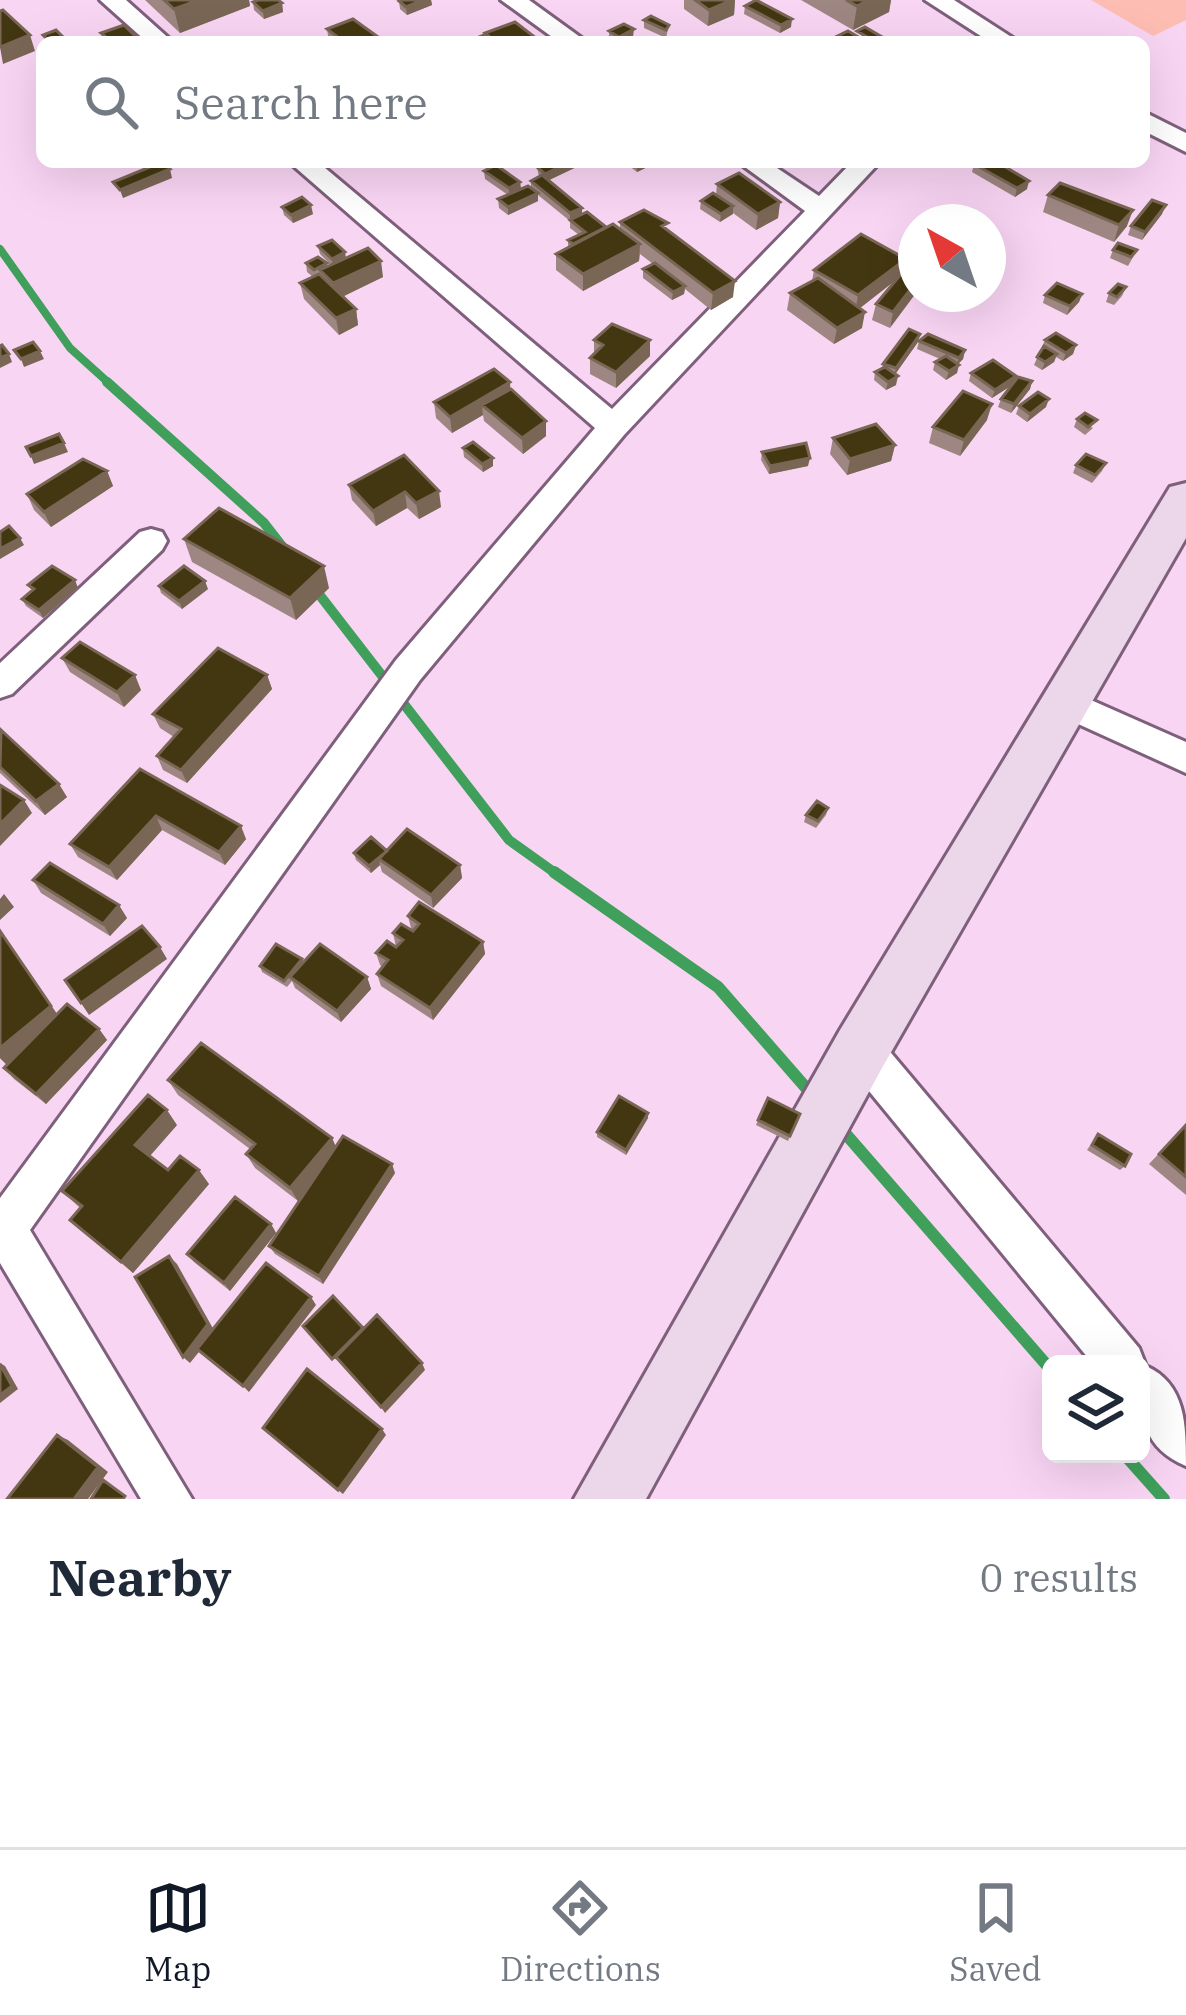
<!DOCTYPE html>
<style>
:root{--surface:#fff;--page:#f6f6f7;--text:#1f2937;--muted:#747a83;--line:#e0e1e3;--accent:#111827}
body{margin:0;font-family:"IBM Plex Serif",serif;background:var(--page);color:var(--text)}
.controls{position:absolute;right:36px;bottom:36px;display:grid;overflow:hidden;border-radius:18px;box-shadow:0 12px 48px #0002}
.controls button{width:108px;height:108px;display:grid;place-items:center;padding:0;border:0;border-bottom:3px solid var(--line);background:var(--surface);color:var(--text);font:60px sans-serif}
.compass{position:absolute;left:898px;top:204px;width:108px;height:108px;border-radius:50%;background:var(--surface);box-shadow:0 12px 48px #0002;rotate:320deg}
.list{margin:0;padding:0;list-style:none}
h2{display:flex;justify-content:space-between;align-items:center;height:156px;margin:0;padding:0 48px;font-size:51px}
h2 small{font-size:39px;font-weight:400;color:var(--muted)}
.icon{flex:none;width:66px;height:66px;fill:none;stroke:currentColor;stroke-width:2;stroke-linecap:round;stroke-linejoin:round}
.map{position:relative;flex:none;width:1186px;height:1499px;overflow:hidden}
.search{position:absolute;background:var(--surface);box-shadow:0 12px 48px #0002;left:36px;right:36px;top:36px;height:132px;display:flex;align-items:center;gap:30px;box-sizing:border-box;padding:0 42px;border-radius:18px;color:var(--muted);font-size:45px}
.sheet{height:348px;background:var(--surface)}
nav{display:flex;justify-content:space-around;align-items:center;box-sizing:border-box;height:168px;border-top:3px solid var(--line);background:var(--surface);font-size:33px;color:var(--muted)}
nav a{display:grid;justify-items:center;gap:6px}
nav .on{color:var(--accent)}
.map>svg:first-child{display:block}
.green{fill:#febdb2}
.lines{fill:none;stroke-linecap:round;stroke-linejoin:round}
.stream-far2{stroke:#3f9f5b;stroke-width:8}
.stream-far1{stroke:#3f9f5b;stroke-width:10}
.stream{stroke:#3f9f5b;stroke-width:12}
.street-casing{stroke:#7f607c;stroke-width:6}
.secondary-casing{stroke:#7f607c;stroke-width:6}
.street{fill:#fff;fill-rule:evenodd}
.secondary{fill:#ecd6ea;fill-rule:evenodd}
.wall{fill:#9e8682}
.shaded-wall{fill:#7a6655}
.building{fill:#433711;stroke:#7a6655;stroke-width:3}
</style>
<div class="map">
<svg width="1186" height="1499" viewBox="0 0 1186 1499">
<rect width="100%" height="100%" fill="#f9d5f4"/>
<path class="green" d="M 1091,0 L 1186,0 L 1186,20 L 1153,36 Z"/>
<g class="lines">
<path class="stream-far2" d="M 0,249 L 70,348 L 111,385"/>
<path class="stream-far1" d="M 107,382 L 264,523 L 285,550
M 315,589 L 509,840 L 558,875"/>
<path class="stream" d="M 554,872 L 718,987 L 814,1097
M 838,1125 L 1051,1370
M 1124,1454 L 1164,1499"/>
<g class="street-casing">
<path id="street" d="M 100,0 L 126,0 L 173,42 L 147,42 Z
M 501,0 L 529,0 L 587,42 L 559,42 Z
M 925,0 L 954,0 L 1019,42 L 990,42 Z
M 1144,112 L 1186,133 L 1186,152 L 1144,131 Z
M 289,162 L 318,162 L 612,409 L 805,211 L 738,162 L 768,162 L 819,196 L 852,162 L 880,162 L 624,435 L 420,680 L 30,1230 L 192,1499 L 141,1499 L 0,1263 L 0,1198 L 396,660 L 595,428 Z
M 151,529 L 162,532 L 167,541 L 162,550 L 12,694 L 0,698 L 0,663 L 140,532 Z
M 1066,689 L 1186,742 L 1186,773 L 1054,713 L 1048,703 L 1054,693 Z
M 861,1030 L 876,1035 L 1139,1348 L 1146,1366 C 1186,1384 1186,1425 1186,1466 C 1137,1445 1141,1409 1141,1364 L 1093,1364 L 846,1063 L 840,1049 L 846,1035 Z"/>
</g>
<g class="secondary-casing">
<path id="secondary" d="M 1186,483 L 1186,538 L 882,1068 L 646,1499 L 574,1499 L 840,1030 L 1170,487 Z"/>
</g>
<use href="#street" class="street"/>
<use href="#secondary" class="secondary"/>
</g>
<path class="wall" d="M 145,0 L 249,0 L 250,6 L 180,33 Z
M 401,0 L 431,0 L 432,5 L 407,15 L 400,9 L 399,1 Z
M 684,0 L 735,0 L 734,15 L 708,26 L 684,9 Z
M 801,0 L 891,0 L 889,12 L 853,30 Z
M 253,2 L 282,3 L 283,12 L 264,19 L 254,10 Z
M 745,6 L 791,27 L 780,33 L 744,14 Z
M 644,20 L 669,25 L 666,38 L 644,28 Z
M 327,29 L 385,42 L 329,42 Z
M 609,31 L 633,37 L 624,42 L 613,42 L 609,39 Z
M 493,162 L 512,162 L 502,169 L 520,182 L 521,189 L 531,188 L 531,181 L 539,177 L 537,167 L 547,162 L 587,162 L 549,180 L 582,208 L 582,214 L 606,227 L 620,229 L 620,222 L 667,230 L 733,297 L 711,310 L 685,289 L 684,294 L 672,300 L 643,278 L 643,269 L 653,264 L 640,254 L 639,261 L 583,291 L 556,270 L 556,254 L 568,247 L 568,240 L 579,235 L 570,228 L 570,221 L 538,195 L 538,201 L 508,215 L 499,208 L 498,199 L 508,195 L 485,179 L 484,171 L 498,166 Z
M 624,162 L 658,162 L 637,172 Z
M 974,164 L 1027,189 L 1015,197 L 972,172 Z
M 717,184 L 780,202 L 778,218 L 756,230 L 733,213 L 720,222 L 700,209 L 701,201 L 716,195 Z
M 1048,195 L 1127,226 L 1114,242 L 1043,212 Z
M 282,207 L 313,214 L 293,223 L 284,215 Z
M 1162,214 L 1142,240 L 1128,235 L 1131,226 Z
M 318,246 L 345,252 L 346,259 L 383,277 L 343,296 L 356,309 L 358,325 L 339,335 L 304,299 L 300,283 L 313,277 L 307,272 L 306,263 L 327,263 L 327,267 L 331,265 L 320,254 Z
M 1113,250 L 1137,250 L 1128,266 L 1110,258 Z
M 906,259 L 890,328 L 872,320 L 876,304 L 896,280 L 860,308 L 862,328 L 834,344 L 787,310 L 790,293 L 812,281 L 814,270 Z
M 1126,287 L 1122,296 L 1114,305 L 1106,302 L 1109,293 Z
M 1082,294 L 1079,302 L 1067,315 L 1043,303 L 1045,295 Z
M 594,340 L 650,356 L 616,388 L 590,374 L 590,358 L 594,354 Z
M 1045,340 L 1076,345 L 1073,354 L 1063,361 L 1056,357 L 1054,362 L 1042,370 L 1034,365 Z
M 919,341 L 965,350 L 963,359 L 958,364 L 957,373 L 946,380 L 933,370 L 935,362 L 940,359 L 917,349 Z
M 918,342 L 895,374 L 896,385 L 886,390 L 874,380 L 875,372 L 882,368 L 883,364 Z
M 971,373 L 1015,381 L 1032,381 L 1030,389 L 1011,413 L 998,407 L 1001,399 L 1010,386 L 992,398 L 969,381 Z
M 510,389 L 546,436 L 523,454 L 484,421 L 483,415 L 452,433 L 436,418 L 434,402 Z
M 1019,406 L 1046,407 L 1027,422 L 1016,414 Z
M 1077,419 L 1093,428 L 1085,435 L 1074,427 Z
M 987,420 L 960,456 L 929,443 L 933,427 Z
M 833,438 L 895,445 L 891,461 L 847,475 L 830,454 Z
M 463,448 L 493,458 L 493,466 L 483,472 L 464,457 Z
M 762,452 L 808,466 L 769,474 L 761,460 Z
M 404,455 L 441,507 L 419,519 L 407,508 L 376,526 L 352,500 L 349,485 Z
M 1106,463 L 1102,471 L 1092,483 L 1073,473 L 1076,465 Z
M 107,471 L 113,486 L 51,527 L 34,510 L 27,494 Z
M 184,539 L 329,588 L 296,620 L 192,562 Z
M 28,585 L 78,588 L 43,618 L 26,606 L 22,599 L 32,591 Z
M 159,586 L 208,589 L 182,609 L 161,593 Z
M 62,658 L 141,690 L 124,707 L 70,672 Z
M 267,675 L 272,689 L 187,783 L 163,770 L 157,756 L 174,737 L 160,728 L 153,714 Z
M 0,731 L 67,797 L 45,815 L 0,773 Z
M 140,769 L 246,839 L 225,865 L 162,830 L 117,880 L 78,857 L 70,844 Z
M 828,808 L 826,815 L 816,828 L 804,822 L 806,815 Z
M 387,850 L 460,865 L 462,878 L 433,908 L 382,872 L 380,865 L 371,873 L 356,860 L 354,853 Z
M 33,880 L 127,918 L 110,936 L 41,893 Z
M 408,916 L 483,942 L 485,954 L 433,1020 L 381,986 L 377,974 L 383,967 L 380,965 L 376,953 L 396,947 L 393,933 L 411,928 Z
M 0,930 L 57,1014 L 99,1029 L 107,1040 L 46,1104 L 14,1079 L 4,1068 L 7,1065 L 0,1058 Z
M 302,959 L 303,962 L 367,977 L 371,989 L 341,1022 L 295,988 L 292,981 L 287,987 L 262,972 L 260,966 Z
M 168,1080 L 332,1138 L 336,1147 L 395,1173 L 323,1284 L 275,1254 L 269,1246 L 306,1192 L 298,1201 L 255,1168 L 246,1154 L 250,1149 L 178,1095 Z
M 800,1114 L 788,1141 L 756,1125 L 758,1120 Z
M 648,1118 L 626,1155 L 597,1137 L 597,1132 Z
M 177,1125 L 150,1156 L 168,1170 L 209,1184 L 133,1273 L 70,1220 L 80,1208 L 62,1191 Z
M 1186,1125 L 1186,1195 L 1149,1164 Z
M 1098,1134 L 1125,1166 L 1120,1170 L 1087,1150 Z
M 271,1224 L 276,1233 L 230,1291 L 194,1262 L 187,1254 Z"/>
<path class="shaded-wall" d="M 199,0 L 249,0 L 250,6 L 180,33 L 174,9 Z
M 423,0 L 431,0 L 432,5 L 407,15 L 406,7 Z
M 732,0 L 735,0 L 734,15 L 708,26 L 709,10 Z
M 869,0 L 891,0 L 889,12 L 853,30 L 857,6 Z
M 282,3 L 283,12 L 264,19 L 263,11 Z
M 792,19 L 791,27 L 780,33 L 781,25 Z
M 634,29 L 633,37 L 624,42 L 619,42 L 619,37 Z
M 30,35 L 35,51 L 3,64 L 0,47 Z
M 569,162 L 587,162 L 545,182 L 545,174 Z
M 637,162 L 658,162 L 637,172 Z
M 170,169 L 172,178 L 123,198 L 120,190 Z
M 1029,181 L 1027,189 L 1015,197 L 1017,188 Z
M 520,182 L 521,190 L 509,196 L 509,188 Z
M 538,193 L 538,201 L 508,215 L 508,207 Z
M 780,202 L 778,218 L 756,230 L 758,214 Z
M 311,205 L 313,214 L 293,223 L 291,215 Z
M 1166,205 L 1162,214 L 1142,240 L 1145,232 Z
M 733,206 L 733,214 L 720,222 L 721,214 Z
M 582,208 L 582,216 L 570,222 L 570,213 Z
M 1133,210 L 1127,226 L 1114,242 L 1119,225 Z
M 640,244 L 639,261 L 583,291 L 583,274 Z
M 345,252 L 346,261 L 333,267 L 332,259 Z
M 906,259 L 902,275 L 855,312 L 858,295 Z
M 381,261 L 383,277 L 336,300 L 333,283 Z
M 735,281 L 733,297 L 711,310 L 713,293 Z
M 916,282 L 916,293 L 890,328 L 893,312 Z
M 685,286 L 684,294 L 672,300 L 673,292 Z
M 1082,294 L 1079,302 L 1067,315 L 1070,306 Z
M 356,309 L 358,325 L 339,335 L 336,318 Z
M 865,312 L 862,328 L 834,344 L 837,328 Z
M 920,334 L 918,342 L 894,376 L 896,368 Z
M 650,340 L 650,356 L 616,388 L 616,372 Z
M 1076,345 L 1073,354 L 1063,361 L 1066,353 Z
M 965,350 L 963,359 L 956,366 L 959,365 L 957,373 L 946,380 L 949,371 L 956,366 L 959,358 Z
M 40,351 L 44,359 L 24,367 L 21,359 Z
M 9,354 L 12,362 L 0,368 L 0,358 Z
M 1057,354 L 1054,362 L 1042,370 L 1045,362 Z
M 898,376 L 896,385 L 886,390 L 888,382 Z
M 1016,376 L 1014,384 L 992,398 L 995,390 Z
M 1032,381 L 1030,389 L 1011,413 L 1014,404 Z
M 510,382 L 511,398 L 482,405 L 483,415 L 452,433 L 450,417 Z
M 1049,399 L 1046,407 L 1027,422 L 1030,414 Z
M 992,404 L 987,420 L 960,456 L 964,440 Z
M 546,421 L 546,436 L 523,454 L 522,438 Z
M 64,443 L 68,452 L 34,464 L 31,456 Z
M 895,445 L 891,461 L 847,475 L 850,459 Z
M 493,458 L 493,466 L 483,472 L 482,464 Z
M 810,458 L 808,466 L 769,474 L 770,466 Z
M 107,471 L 113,486 L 51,527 L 44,512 Z
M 439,491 L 441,507 L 419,519 L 416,503 Z
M 405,492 L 407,508 L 376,526 L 373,511 Z
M 20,538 L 24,545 L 0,559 L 0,549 Z
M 324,566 L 329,588 L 296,620 L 290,598 Z
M 75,580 L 78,588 L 43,618 L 39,610 Z
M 205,581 L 208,589 L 182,609 L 179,601 Z
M 135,675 L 141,690 L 124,707 L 117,692 Z
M 267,675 L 272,689 L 187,783 L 181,770 Z
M 59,784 L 67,797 L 45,815 L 36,801 Z
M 24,800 L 32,813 L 0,846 L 0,824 Z
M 156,816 L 162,830 L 117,880 L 109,867 Z
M 241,826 L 246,839 L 225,865 L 219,852 Z
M 379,859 L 380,865 L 371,873 L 369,866 Z
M 460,865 L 462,878 L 433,908 L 431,895 Z
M 4,894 L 14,907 L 0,920 L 0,899 Z
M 119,905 L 127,918 L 110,936 L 103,924 Z
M 0,930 L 63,1023 L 10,1068 L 0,1058 Z
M 483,942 L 485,954 L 433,1020 L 430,1008 Z
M 160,947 L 167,959 L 89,1015 L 81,1003 Z
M 367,977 L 371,989 L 341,1022 L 337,1011 Z
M 99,1029 L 107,1040 L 46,1104 L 36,1094 Z
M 167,1110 L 177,1125 L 147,1159 L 135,1145 Z
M 648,1113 L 648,1118 L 626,1155 L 626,1150 Z
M 332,1138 L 338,1152 L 298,1201 L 290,1188 Z
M 392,1164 L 395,1173 L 323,1284 L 319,1276 Z
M 199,1170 L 209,1184 L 133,1273 L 121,1262 Z
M 271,1224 L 276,1233 L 230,1291 L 224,1283 Z
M 169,1256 L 177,1264 L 215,1332 L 190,1363 L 183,1357 Z
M 311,1297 L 316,1305 L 249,1392 L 243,1386 Z
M 0,1363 L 5,1366 L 18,1389 L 0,1403 Z
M 422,1363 L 425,1370 L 385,1413 L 381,1407 Z
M 382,1429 L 386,1435 L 343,1494 L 338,1490 Z
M 57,1435 L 68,1440 L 108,1472 L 88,1499 L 74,1499 Z"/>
<path class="building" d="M 164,0 L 199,0 L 174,9 Z
M 258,0 L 278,0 L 282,3 L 263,11 L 253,2 Z
M 401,0 L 423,0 L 406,7 L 399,1 Z
M 695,0 L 732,0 L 709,10 Z
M 756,0 L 792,19 L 781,25 L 745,6 Z
M 846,0 L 869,0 L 857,6 Z
M 3,10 L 30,35 L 0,47 L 0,11 Z
M 651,16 L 669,25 L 666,30 L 644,20 Z
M 353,19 L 385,42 L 344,42 L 327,29 Z
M 515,22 L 541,42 L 496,42 L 485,33 Z
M 624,24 L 634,29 L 619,37 L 609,31 Z
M 124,25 L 140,41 L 99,42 L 97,40 L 106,37 L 101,33 Z
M 865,27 L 882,37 L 874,41 L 857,31 Z
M 56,30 L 63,37 L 50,42 L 43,35 Z
M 848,31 L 867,42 L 825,42 Z
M 484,35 L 492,42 L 467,42 Z
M 162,162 L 170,169 L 120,190 L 113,182 Z
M 547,162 L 569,162 L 545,174 L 537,167 Z
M 977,162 L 997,162 L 1029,181 L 1017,188 L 974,164 Z
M 496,165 L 520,182 L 509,188 L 484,171 Z
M 739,173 L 780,202 L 758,214 L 717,184 Z
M 542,175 L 582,208 L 570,213 L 531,181 Z
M 1060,183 L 1133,210 L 1119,225 L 1048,195 Z
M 528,186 L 538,193 L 508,207 L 498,199 Z
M 713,193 L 733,206 L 721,214 L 701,201 Z
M 302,197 L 311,205 L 291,215 L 282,207 Z
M 1152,200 L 1166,205 L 1145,232 L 1131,226 Z
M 644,210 L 668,223 L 662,226 L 735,281 L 713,293 L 620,222 Z
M 587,212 L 606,227 L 573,244 L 568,240 L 585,232 L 570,220 Z
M 613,224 L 640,244 L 583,274 L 556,254 Z
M 861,234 L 906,259 L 858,295 L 814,270 Z
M 332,240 L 345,252 L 332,259 L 318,246 Z
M 1118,243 L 1137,250 L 1131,257 L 1113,250 Z
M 368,248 L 381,261 L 333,283 L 320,270 Z
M 318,257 L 327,263 L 314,270 L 306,263 Z
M 912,261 L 916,263 L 916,282 L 893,312 L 876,304 Z
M 655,263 L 685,286 L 673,292 L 643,269 Z
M 319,274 L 356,309 L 336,318 L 300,283 Z
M 818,278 L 865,312 L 837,328 L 790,293 Z
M 1057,283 L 1082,294 L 1070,306 L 1045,295 Z
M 1118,284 L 1126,287 L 1117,297 L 1109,293 Z
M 612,324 L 650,340 L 616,372 L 590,358 L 603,345 L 594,340 Z
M 909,329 L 920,334 L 896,368 L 883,364 Z
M 1056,333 L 1076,345 L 1066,353 L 1045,340 Z
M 928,334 L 965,350 L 959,358 L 919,341 Z
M 33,342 L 40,351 L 21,359 L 14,350 Z
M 2,345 L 9,354 L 0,358 L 0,346 Z
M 1044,346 L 1057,354 L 1045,362 L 1037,357 Z
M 946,356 L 959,365 L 949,371 L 935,362 Z
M 993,360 L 1016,376 L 995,390 L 971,373 Z
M 885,367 L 898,376 L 888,382 L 875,372 Z
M 494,369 L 510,382 L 450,417 L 434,402 Z
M 1018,377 L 1032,381 L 1014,404 L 1001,399 Z
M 511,389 L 546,421 L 522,438 L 482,405 Z
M 963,391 L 992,404 L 964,440 L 933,427 Z
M 1038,392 L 1049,399 L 1030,414 L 1019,406 Z
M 1085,413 L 1097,420 L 1088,427 L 1077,419 Z
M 876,424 L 895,445 L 850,459 L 833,438 Z
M 59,434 L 64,443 L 31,456 L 26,447 Z
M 473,442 L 493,458 L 482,464 L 463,448 Z
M 806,443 L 810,458 L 770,466 L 762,452 Z
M 1086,454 L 1106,463 L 1095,475 L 1076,465 Z
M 404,455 L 439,491 L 416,503 L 405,492 L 373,511 L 349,485 Z
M 83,459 L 107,471 L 44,512 L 27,494 Z
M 219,508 L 324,566 L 290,598 L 184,539 Z
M 9,526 L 20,538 L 0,549 L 0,532 Z
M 52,566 L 75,580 L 39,610 L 22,599 L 34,589 L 28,585 Z
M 184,566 L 205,581 L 179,601 L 159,586 Z
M 80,642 L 135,675 L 117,692 L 62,658 Z
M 218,648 L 267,675 L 181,770 L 157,756 L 181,729 L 153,714 Z
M 1,730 L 59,784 L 36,801 L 0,767 Z
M 140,769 L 241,826 L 219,852 L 156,816 L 109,867 L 70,844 Z
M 0,785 L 24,800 L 0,824 Z
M 817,801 L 828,808 L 818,821 L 806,815 Z
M 407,829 L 460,865 L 431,895 L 379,859 Z
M 371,837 L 387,851 L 369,866 L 354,853 Z
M 50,863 L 119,905 L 103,924 L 33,880 Z
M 419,902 L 483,942 L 430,1008 L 377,974 L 388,960 L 376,953 L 387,941 L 396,947 L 403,940 L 393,933 L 401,924 L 413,931 L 419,924 L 408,916 Z
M 142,926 L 160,947 L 81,1003 L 65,980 Z
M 0,931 L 51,1006 L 0,1048 Z
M 276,944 L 302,959 L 284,981 L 260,966 Z
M 320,944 L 367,977 L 337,1011 L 290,977 Z
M 67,1004 L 99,1029 L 36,1094 L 4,1068 Z
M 201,1043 L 332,1138 L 290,1188 L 246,1154 L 255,1144 L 168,1080 Z
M 148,1095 L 167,1110 L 135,1145 L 168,1170 L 180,1156 L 199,1170 L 121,1262 L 70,1220 L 82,1206 L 62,1191 Z
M 619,1096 L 648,1113 L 626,1150 L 597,1132 Z
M 768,1098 L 800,1114 L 790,1136 L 758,1120 Z
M 1186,1125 L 1186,1177 L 1159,1154 Z
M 1098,1134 L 1131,1154 L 1125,1166 L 1092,1145 Z
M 343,1136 L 392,1164 L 319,1276 L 269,1246 Z
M 235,1197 L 271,1224 L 224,1283 L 187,1254 Z
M 169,1256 L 208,1324 L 183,1357 L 135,1277 Z
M 266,1263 L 311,1297 L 243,1386 L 197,1349 Z
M 333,1296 L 363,1328 L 332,1359 L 303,1326 Z
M 377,1315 L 422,1363 L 381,1407 L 336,1357 Z
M 0,1364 L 12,1386 L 0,1395 Z
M 307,1369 L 382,1429 L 338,1490 L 263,1428 Z
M 57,1435 L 98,1467 L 74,1499 L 7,1499 Z
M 103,1480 L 125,1496 L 123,1499 L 91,1499 Z"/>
</svg>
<div class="controls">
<button><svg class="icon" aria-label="layers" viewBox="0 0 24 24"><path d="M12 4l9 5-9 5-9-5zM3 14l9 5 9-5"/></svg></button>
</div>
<svg class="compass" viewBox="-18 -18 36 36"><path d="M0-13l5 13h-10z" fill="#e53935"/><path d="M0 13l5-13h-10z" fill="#747a83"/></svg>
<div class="search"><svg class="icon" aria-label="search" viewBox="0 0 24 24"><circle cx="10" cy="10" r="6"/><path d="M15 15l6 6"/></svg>Search here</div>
</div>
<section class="sheet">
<h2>Nearby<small>0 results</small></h2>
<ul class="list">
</ul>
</section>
<nav>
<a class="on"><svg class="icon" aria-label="map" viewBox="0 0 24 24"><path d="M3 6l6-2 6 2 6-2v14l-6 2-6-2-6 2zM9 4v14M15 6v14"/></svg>Map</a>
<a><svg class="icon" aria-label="directions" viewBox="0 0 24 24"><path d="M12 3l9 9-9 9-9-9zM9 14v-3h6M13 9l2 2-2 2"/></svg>Directions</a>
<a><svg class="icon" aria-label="saved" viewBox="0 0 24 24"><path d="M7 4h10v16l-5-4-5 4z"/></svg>Saved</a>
</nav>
